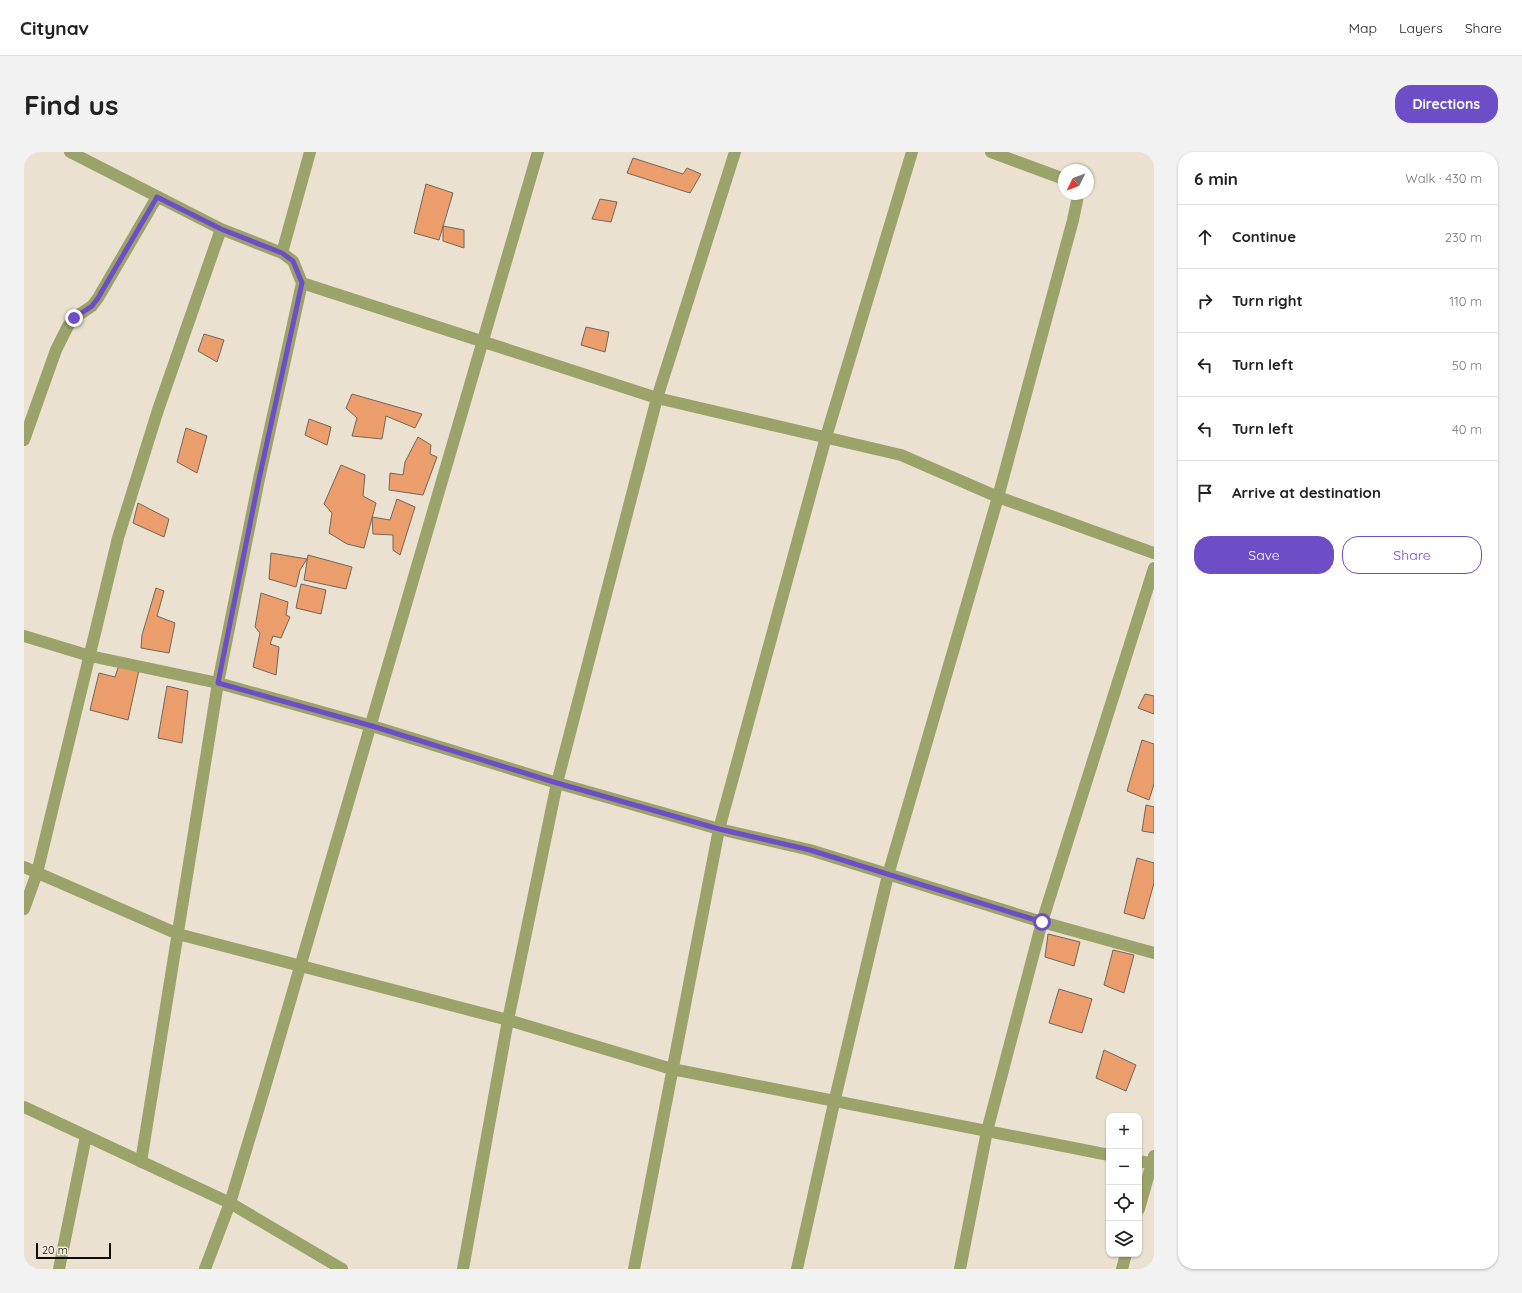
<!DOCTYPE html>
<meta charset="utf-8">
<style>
:root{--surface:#fff;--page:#f2f2f2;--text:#222;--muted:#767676;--line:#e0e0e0;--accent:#6e4ec7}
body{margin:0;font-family:Quicksand,sans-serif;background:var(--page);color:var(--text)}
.controls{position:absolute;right:12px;bottom:12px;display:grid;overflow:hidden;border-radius:8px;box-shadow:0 1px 3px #0004}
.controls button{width:36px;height:36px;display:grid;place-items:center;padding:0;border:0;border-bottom:1px solid var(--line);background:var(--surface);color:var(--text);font:20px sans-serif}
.compass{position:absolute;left:1034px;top:12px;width:36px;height:36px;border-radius:50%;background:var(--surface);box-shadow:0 1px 3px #0004;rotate:227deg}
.scale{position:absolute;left:12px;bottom:10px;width:75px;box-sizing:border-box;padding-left:4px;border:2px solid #0e0b06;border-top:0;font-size:11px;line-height:14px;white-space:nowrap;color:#0e0b06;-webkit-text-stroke:3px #f7eedd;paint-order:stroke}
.stop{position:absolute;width:12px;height:12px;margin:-9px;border:3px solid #6e4ec7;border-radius:50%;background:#fff}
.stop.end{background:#6e4ec7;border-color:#fff;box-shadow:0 1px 4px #0008}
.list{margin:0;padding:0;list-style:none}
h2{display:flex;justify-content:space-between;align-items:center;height:52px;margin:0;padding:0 16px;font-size:17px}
h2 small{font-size:13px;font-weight:400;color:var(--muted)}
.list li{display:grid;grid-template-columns:26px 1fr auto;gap:12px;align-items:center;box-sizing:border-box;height:64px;padding:0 16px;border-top:1px solid var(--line)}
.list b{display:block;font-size:15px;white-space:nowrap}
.list em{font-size:13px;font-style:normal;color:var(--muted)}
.actions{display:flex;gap:8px;padding:12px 16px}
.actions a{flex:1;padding:9px 0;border:1px solid var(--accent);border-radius:16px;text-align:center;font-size:14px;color:var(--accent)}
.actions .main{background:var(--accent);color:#fff}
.icon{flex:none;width:22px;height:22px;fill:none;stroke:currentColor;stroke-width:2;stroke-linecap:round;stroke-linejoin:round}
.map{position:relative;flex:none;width:1130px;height:1117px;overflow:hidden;border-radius:16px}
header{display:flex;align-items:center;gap:24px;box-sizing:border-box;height:56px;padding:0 20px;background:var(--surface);border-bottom:1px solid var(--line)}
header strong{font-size:19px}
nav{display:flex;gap:22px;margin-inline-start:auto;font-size:14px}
.intro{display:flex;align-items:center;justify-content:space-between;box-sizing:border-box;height:96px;padding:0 24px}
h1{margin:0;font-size:28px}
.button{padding:10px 18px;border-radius:16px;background:var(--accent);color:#fff;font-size:14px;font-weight:700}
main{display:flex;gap:24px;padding:0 24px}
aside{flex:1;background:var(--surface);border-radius:16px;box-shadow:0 1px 3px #0004}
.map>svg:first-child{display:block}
.building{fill:#eb9e6c;stroke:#74655b}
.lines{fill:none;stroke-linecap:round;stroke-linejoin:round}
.minor{stroke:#9ca36a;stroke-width:12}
.route{stroke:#6e4ec7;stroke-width:5}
</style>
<header>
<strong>Citynav</strong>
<nav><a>Map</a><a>Layers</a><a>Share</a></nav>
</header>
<div class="intro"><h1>Find us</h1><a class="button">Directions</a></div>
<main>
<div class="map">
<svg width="1130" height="1117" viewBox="0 0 1130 1117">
<rect width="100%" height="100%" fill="#eae1d0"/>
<path class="building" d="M 609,6 L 659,22 L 663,16 L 677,22 L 666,41 L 603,21 Z
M 402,32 L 429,41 L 415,88 L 390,81 Z
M 576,47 L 593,50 L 587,70 L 568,67 Z
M 419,74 L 440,78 L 440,96 L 419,89 Z
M 562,175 L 585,180 L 581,200 L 557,193 Z
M 180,182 L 200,188 L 193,210 L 174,199 Z
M 328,242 L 398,262 L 391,276 L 362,264 L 358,287 L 328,284 L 333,266 L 322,256 Z
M 285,267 L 307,275 L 303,293 L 281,283 Z
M 162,276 L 183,284 L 173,321 L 153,310 Z
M 394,285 L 407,293 L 406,302 L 413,305 L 399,343 L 365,338 L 366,321 L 379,323 L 381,310 Z
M 317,313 L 341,323 L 339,344 L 352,351 L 340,396 L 323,392 L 305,381 L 308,361 L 300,352 Z
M 373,347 L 391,355 L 376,403 L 369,398 L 369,383 L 349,382 L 348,365 L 366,368 Z
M 114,351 L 145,367 L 140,385 L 109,371 Z
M 247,401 L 283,407 L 276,418 L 272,435 L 245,427 Z
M 284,403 L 328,415 L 322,437 L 280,428 Z
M 277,432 L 302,438 L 297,462 L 272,456 Z
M 132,436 L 140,439 L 133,464 L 151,471 L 145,501 L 117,496 L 118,483 Z
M 237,441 L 264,450 L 262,463 L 266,465 L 257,486 L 249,484 L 246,492 L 255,495 L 252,523 L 229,515 L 236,481 L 231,475 Z
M 95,513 L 115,518 L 104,568 L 66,558 L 75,521 L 91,525 Z
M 143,534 L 164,539 L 158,591 L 134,586 Z
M 1121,542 L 1130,544 L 1130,562 L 1114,556 Z
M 1118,588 L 1130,592 L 1130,632 L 1125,648 L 1103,639 Z
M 1122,653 L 1130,655 L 1130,681 L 1118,679 Z
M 1113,706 L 1130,711 L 1130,731 L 1120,767 L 1100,761 Z
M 1024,782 L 1056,790 L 1050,814 L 1021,805 Z
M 1089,798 L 1110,803 L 1100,841 L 1080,833 Z
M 1035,837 L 1068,847 L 1058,881 L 1025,871 Z
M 1080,898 L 1112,913 L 1102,939 L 1072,926 Z"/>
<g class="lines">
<path class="minor" d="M 46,0 L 197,77 L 258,101 L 269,109 L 278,131 L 235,327 L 194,531 L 117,1010
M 967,0 L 1040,27
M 258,101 L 286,0
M 278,131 L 633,246 L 877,303 L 974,345 L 1130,401
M 0,288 L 32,198 L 44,174 L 50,166 L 68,154 L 74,146 L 133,45
M 0,484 L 66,504 L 194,531 L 348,574 L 533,631 L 695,677 L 786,698 L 1018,770 L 1130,801
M 0,715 L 154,782 L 484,868 L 648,917 L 1085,1003
M 0,757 L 13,721 L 94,386 L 134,258 L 197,77
M 0,955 L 206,1051 L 318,1117
M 1115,1009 L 1130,1012
M 1115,1057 L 1130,1004
M 35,1117 L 62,984
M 181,1117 L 206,1051 L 241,935 L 514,0
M 439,1117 L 484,868 L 533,631 L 633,246 L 711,0
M 610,1117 L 695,677 L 802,285 L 888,0
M 773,1117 L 810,951 L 864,723 L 974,345 L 1049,68 L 1053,49 L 1053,42
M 936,1117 L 963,979 L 1018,770 L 1130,416
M 1098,1117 L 1102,1102"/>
</g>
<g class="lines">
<path class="route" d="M 50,166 L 68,154 L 74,146 L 133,45 L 197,77 L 258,101 L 269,109 L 278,131 L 235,327 L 194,531 L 348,574 L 533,631 L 695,677 L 786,698 L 1018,770"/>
</g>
</svg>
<div class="controls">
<button>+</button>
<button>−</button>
<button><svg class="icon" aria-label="locate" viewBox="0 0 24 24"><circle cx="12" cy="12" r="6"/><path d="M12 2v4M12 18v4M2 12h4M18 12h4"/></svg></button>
<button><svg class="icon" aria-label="layers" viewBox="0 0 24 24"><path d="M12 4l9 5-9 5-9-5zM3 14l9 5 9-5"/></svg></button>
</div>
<svg class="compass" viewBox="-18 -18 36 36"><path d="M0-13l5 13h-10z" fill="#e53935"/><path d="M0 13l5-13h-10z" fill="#767676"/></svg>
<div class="scale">20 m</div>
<div class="stop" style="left:1018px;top:770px"></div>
<div class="stop end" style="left:50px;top:166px"></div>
</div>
<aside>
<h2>6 min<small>Walk · 430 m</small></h2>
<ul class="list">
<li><svg class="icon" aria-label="ahead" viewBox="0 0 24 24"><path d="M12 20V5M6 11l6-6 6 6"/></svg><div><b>Continue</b></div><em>230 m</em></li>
<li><svg class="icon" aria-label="right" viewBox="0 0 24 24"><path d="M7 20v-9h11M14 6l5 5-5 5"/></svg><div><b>Turn right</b></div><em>110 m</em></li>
<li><svg class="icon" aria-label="left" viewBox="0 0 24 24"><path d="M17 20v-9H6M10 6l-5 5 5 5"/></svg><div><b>Turn left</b></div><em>50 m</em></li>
<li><svg class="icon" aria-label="left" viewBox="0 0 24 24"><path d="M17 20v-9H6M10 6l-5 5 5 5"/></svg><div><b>Turn left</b></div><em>40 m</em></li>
<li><svg class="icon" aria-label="arrive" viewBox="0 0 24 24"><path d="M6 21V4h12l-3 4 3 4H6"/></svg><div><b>Arrive at destination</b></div></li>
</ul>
<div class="actions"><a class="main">Save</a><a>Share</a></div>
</aside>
</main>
